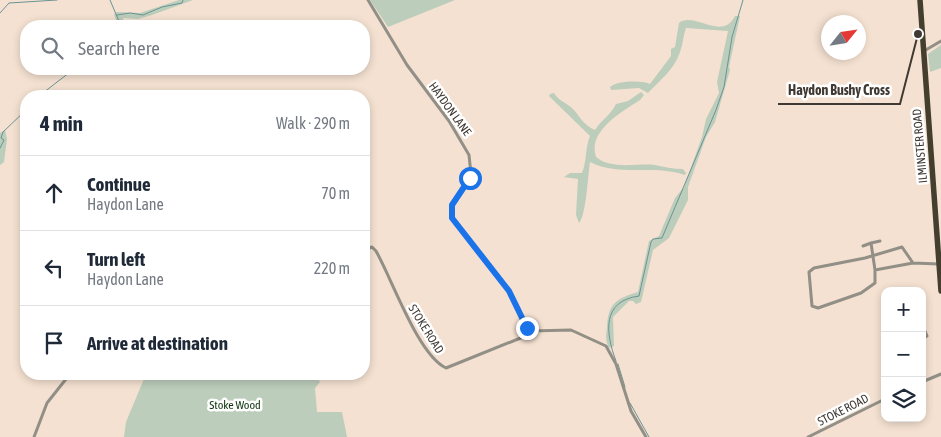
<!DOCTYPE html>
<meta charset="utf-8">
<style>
:root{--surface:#fff;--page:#f2f2f3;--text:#1f2937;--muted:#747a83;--line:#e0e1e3}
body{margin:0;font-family:"Asap Condensed",sans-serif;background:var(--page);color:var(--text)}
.controls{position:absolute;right:15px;bottom:15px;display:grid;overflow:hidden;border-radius:10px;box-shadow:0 2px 8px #0003}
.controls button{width:45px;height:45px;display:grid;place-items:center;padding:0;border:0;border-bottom:1px solid var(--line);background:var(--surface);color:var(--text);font:25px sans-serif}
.compass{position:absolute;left:821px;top:15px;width:45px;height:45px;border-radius:50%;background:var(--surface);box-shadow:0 2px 8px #0003;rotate:60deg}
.stop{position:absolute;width:15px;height:15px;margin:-11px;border:4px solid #1a73e8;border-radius:50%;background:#fff}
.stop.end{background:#1a73e8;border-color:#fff;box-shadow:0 1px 5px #0008}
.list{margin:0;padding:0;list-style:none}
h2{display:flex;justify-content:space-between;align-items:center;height:65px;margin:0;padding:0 20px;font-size:21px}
h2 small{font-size:16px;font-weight:400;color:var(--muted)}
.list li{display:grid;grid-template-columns:32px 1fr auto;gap:15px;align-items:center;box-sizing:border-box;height:75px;padding:0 20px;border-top:1px solid var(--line)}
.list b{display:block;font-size:19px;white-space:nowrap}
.list p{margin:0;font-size:16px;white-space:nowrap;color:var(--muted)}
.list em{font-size:16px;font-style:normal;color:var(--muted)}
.icon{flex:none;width:28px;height:28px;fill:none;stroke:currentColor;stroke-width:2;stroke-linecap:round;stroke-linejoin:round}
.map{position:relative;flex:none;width:941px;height:437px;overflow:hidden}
.search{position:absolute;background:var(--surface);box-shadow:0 2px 8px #0003;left:20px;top:20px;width:350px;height:55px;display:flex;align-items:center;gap:12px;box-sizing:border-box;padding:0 18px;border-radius:20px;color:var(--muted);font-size:19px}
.panel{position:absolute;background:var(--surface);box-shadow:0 2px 8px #0003;left:20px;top:90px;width:350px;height:290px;border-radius:20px}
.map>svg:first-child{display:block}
.green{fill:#bccdbb}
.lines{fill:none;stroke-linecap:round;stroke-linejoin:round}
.stream{stroke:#6a9495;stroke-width:1}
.minor{stroke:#928f86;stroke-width:3}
.trunk{stroke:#443e2e;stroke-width:5.5}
.route{stroke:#1a73e8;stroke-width:6}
.labels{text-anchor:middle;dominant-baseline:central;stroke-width:5;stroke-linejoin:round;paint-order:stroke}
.street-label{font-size:12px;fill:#403832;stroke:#fff}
.park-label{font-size:12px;fill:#103611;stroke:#fff}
.leader{fill:none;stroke:#403832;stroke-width:2}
.callout-dot{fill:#403832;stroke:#fff;stroke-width:2}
.callout-label{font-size:14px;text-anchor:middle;font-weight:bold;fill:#403832;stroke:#fff;stroke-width:5;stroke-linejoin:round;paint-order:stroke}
</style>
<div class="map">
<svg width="941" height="437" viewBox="0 0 941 437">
<rect width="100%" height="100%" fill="#f4e1d1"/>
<path class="green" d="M 179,0 L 193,0 L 152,15 L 138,19 L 123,18 L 124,26 L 118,26 L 114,14 L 117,12 L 140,13 Z
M 370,0 L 455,0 L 388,27 Z
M 735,16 L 740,16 L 729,67 L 730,70 L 715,122 L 706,137 L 688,187 L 688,200 L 669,238 L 653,250 L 641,302 L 636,304 L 633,301 L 629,301 L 613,317 L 614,346 L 609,348 C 605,340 606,336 607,328 C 608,304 615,299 638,292 L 649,241 L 659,236 L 675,198 L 684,187 L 702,137 L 706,119 L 719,93 L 717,82 L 728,31 L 686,28 C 683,36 683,44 680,52 C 674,70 660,80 648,93 L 639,88 L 611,90 L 610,87 C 617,81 640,80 650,84 L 671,56 L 671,49 L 675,47 L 679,23 C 694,11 722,42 735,16 Z
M 941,45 L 941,68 L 930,72 L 928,54 Z
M 641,92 L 644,95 L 640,100 C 623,111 587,131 596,157 C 611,170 637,163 655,165 C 664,167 673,169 683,169 L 686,173 L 685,175 C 653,164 619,177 590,162 C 588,175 586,216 579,223 L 576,215 L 578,179 L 564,177 L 570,173 L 582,173 C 587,161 585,148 590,136 L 549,96 L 550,94 L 554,93 C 559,101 565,102 572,108 C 580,116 583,125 595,130 C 601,120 611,115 616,104 L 628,101 Z
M 5,130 L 7,139 L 4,162 L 0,165 L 0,133 Z
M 146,374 L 316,375 L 320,382 L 315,388 L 317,412 L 342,412 L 347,437 L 124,437 L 126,422 Z"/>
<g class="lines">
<path class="stream" d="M 110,0 L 121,26
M 0,13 L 9,3 L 57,0
M 117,15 L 130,13 L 143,15 L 162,7 L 182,3 L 183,0
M 39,96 L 74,69
M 0,148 L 4,140 L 1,138 L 3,132 L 26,110
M 616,361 C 605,332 602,301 639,296 L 651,242 L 653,239 L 662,238 L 716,110 L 724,87 L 732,37 L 743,0
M 618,364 L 625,387
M 630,403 L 649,437"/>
<path class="minor" d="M 368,0 L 407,65 L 449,121 L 469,155 L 471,174 L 452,205 L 452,218 L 509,291 L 530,331
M 924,51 L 941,41
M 871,243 L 880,241
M 863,246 L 871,243 L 875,270
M 364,250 L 372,247 L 376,251 C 392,279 418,355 446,368 L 523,337 L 530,331 L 571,330 L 606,346 L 616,364 L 631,411 L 646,437
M 913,263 L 902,247 L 865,258 L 814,268 L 809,272 L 812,306 L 818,308 L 861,293 L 875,283 L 875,270 L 913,263 L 939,264
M 922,324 L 927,336 L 922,339
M 922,365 L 924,368
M 922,382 L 941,374
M 34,437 L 47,403 L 70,374
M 808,437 L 885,399"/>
<path class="trunk" d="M 920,0 L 941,291"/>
</g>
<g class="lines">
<path class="route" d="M 470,178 L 452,205 L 452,218 L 509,291 L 527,328"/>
</g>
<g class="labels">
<g class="street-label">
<text transform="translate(450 109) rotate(54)">HAYDON LANE</text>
<text transform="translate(920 146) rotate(-95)">ILMINSTER ROAD</text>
<text transform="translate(426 329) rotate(58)">STOKE ROAD</text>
<text transform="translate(843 410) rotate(-27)">STOKE ROAD</text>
</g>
<g class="park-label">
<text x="235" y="405">Stoke Wood</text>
</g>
</g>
<path class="leader" d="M918 34L900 104H778"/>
<circle class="callout-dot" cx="918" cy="34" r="5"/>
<g class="callout-label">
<text x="839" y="95">Haydon Bushy Cross</text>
</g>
</svg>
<div class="controls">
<button>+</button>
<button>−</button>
<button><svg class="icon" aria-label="layers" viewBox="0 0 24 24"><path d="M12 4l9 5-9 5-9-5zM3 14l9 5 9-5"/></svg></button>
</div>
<svg class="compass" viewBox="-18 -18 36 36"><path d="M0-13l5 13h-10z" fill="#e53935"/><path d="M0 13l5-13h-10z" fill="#747a83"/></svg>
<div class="stop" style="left:470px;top:178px"></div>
<div class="stop end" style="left:527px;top:328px"></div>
<div class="search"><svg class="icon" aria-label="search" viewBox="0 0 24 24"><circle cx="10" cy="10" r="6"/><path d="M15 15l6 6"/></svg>Search here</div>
<section class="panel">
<h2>4 min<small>Walk · 290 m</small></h2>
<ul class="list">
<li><svg class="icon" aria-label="ahead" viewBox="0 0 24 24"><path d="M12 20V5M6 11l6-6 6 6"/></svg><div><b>Continue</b><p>Haydon Lane</p></div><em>70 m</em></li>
<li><svg class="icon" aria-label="left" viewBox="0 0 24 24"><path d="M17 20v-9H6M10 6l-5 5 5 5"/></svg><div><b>Turn left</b><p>Haydon Lane</p></div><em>220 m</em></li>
<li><svg class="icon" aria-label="arrive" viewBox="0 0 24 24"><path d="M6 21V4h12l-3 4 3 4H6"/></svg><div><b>Arrive at destination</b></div></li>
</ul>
</section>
</div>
